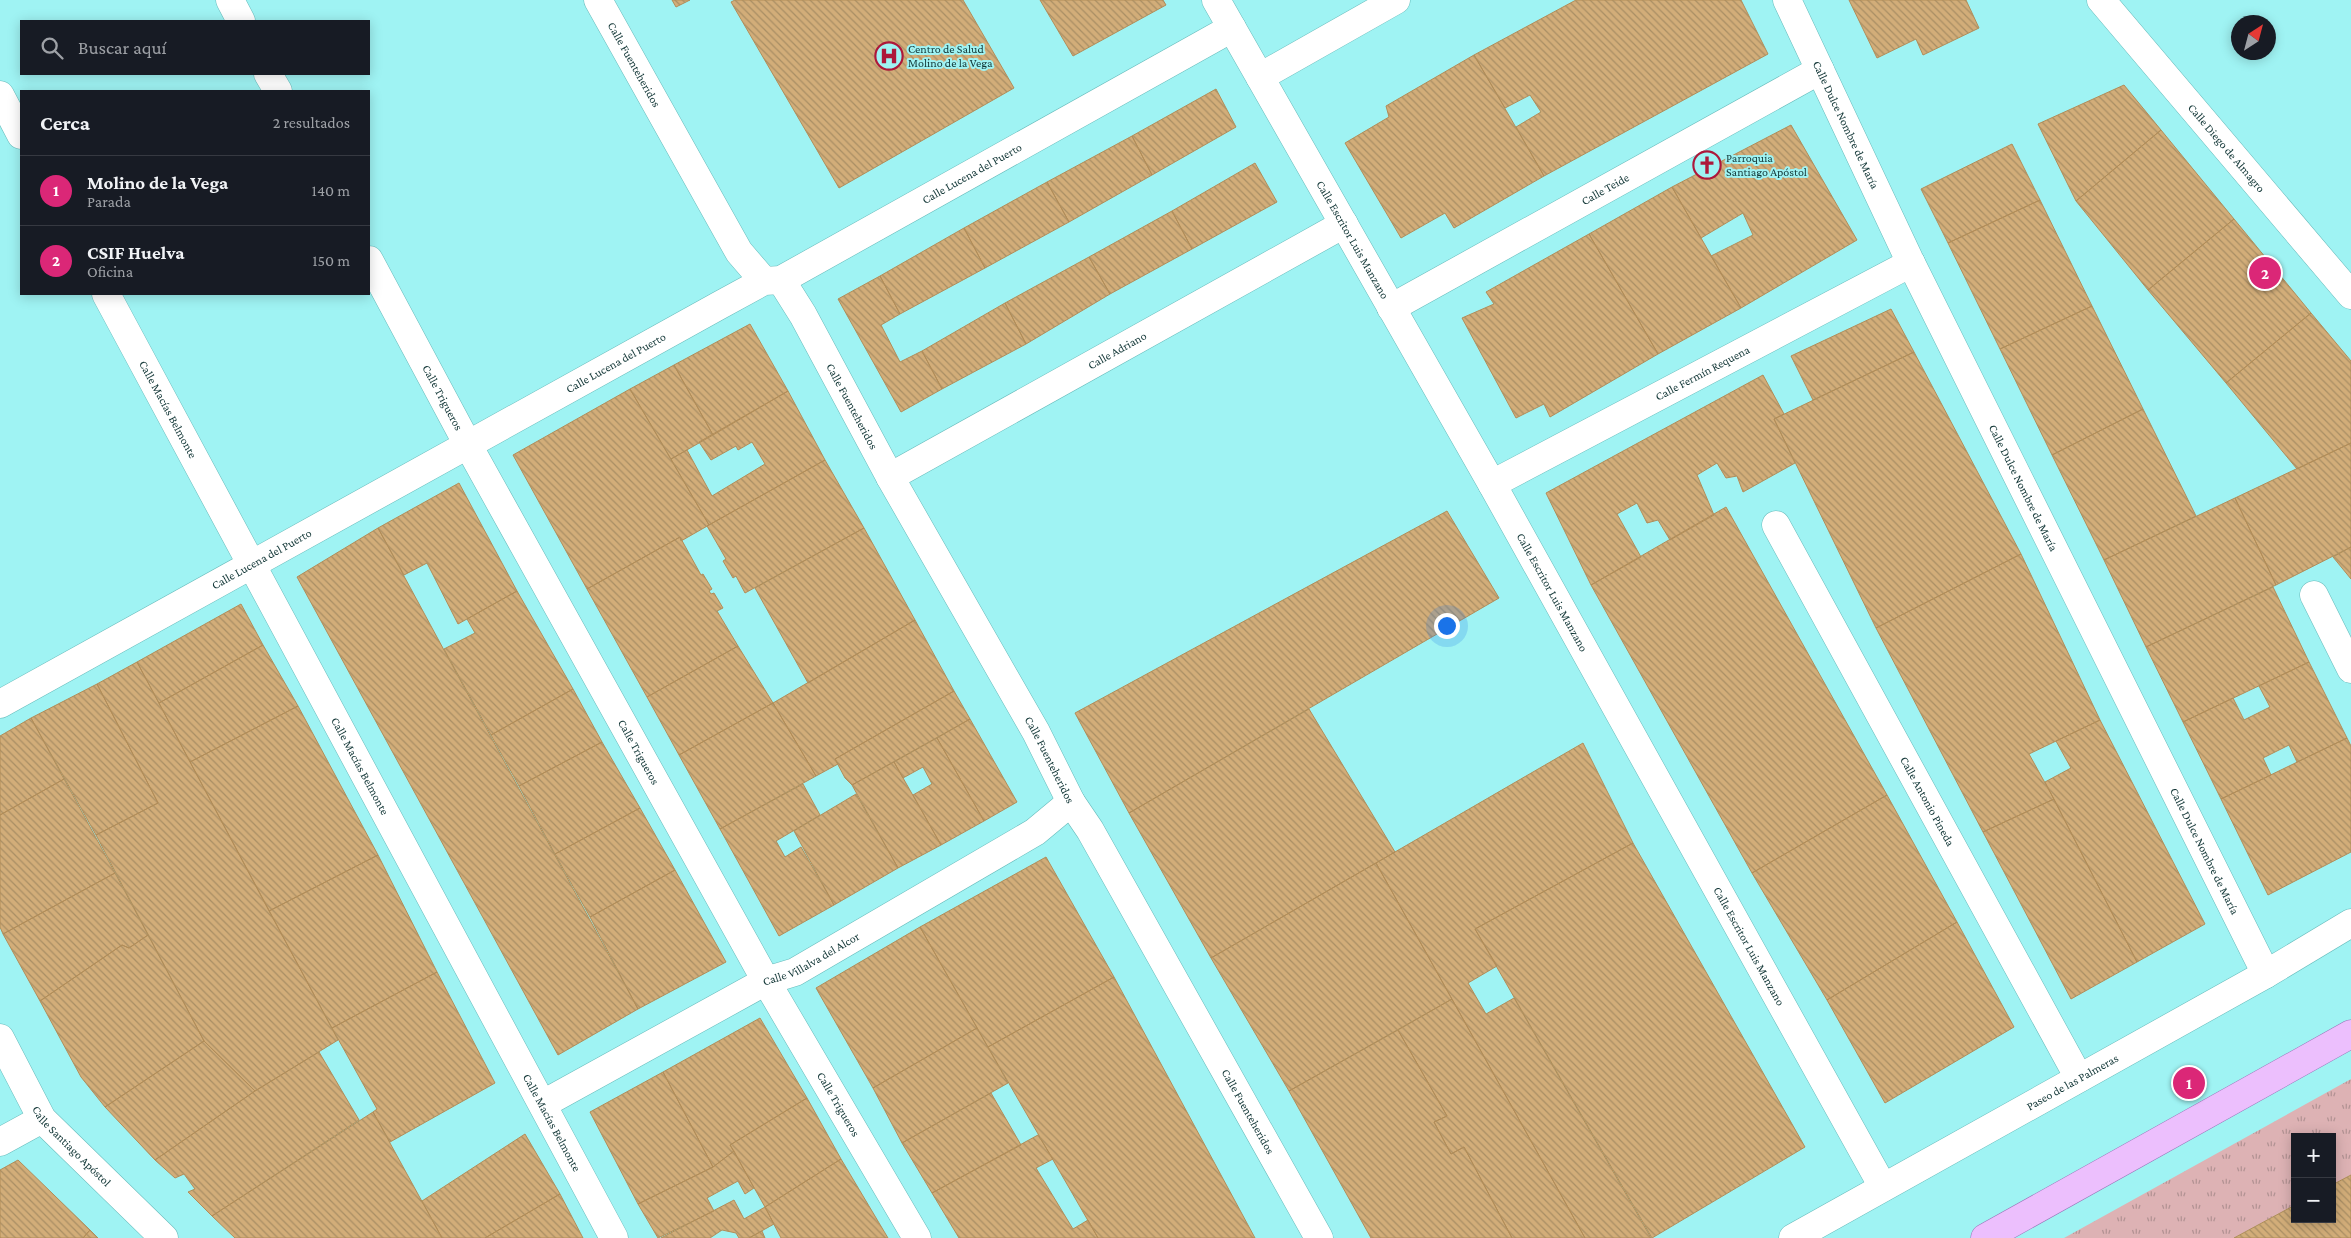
<!DOCTYPE html>
<html lang="es">
<meta charset="utf-8">
<style>
:root{--surface:#171b24;--page:#20242c;--text:#f1f3f6;--muted:#9ea1a6;--line:#363941;--accent:#db2777}
body{margin:0;font-family:"Crimson Pro",serif;background:var(--page);color:var(--text)}
.controls{position:absolute;right:15px;bottom:15px;display:grid;overflow:hidden;border-radius:0px;box-shadow:0 2px 12px #0003}
.controls button{width:45px;height:45px;display:grid;place-items:center;padding:0;border:0;border-bottom:1px solid var(--line);background:var(--surface);color:var(--text);font:25px sans-serif}
.compass{position:absolute;left:2231px;top:15px;width:45px;height:45px;border-radius:50%;background:var(--surface);box-shadow:0 2px 12px #0003;rotate:36deg}
.you{position:absolute;left:1446px;top:625px;width:18px;height:18px;margin:-12px;border:4px solid #fff;border-radius:50%;background:#1a73e8;box-shadow:0 0 0 8px #1a73e833}
.badge{display:grid;place-items:center;width:32px;height:32px;border-radius:50%;background:var(--accent);color:#fff;font-size:16px;font-weight:700}
.pin{position:absolute;translate:-50% -50%;border:2px solid #fff;box-shadow:0 1px 5px #0006}
.list{margin:0;padding:0;list-style:none}
h2{display:flex;justify-content:space-between;align-items:center;height:65px;margin:0;padding:0 20px;font-size:21px}
h2 small{font-size:16px;font-weight:400;color:var(--muted)}
.list li{display:grid;grid-template-columns:32px 1fr auto;gap:15px;align-items:center;box-sizing:border-box;height:70px;padding:0 20px;border-top:1px solid var(--line)}
.list b{display:block;font-size:19px;white-space:nowrap}
.list p{margin:0;font-size:16px;white-space:nowrap;color:var(--muted)}
.list em{font-size:16px;font-style:normal;color:var(--muted)}
.icon{flex:none;width:28px;height:28px;fill:none;stroke:currentColor;stroke-width:2;stroke-linecap:round;stroke-linejoin:round}
.map{position:relative;flex:none;width:2351px;height:1238px;overflow:hidden}
.search{position:absolute;background:var(--surface);box-shadow:0 2px 12px #0003;left:20px;top:20px;width:350px;height:55px;display:flex;align-items:center;gap:12px;box-sizing:border-box;padding:0 18px;border-radius:0px;color:var(--muted);font-size:19px}
.panel{position:absolute;background:var(--surface);box-shadow:0 2px 12px #0003;left:20px;top:90px;width:350px;height:205px;border-radius:0px}
.map>svg:first-child{display:block}
.grass{fill:url(#grass-tufts)}
.building{fill:url(#building-back-hatch);stroke:#b18d59}
.lines{fill:none;stroke-linecap:round;stroke-linejoin:round}
.minor-casing{stroke:#67bbbb;stroke-width:29}
.major-casing{stroke:#9874b7;stroke-width:29}
.minor{stroke:#fff;stroke-width:28}
.major{stroke:#ecbffd;stroke-width:28}
.labels{text-anchor:middle;dominant-baseline:central;stroke-width:4;stroke-linejoin:round;paint-order:stroke}
.poi-label{font-size:12px;fill:#143838;stroke:#9ff3f3;text-anchor:start}
.street-label{font-size:12px;fill:#143838;stroke:#9ff3f3}
</style>
<div class="map">
<svg width="2351" height="1238" viewBox="0 0 2351 1238">
<defs>
<pattern id="grass-tufts" width="24" height="20" patternUnits="userSpaceOnUse" patternTransform="scale(1.25)"><rect width="24" height="20" fill="#ddb2b4"/><path d="M3 7l-1-3M5 7V3M7 7l1-3M15 17l-1-3M17 17v-4M19 17l1-3" fill="none" stroke="#b29293"/></pattern>
<pattern id="building-back-hatch" width="6" height="6" patternUnits="userSpaceOnUse" patternTransform="scale(1.25)"><rect width="6" height="6" fill="#d2ad79"/><path d="M-1 5l2 2M0 0l6 6M5-1l2 2" fill="none" stroke="#a98e64"/></pattern>
</defs>
<rect width="100%" height="100%" fill="#9ff3f3"/>
<path class="grass" d="M 2351,1079 L 2351,1175 L 2332,1185 L 2332,1137 L 2295,1137 L 2295,1205 L 2234,1238 L 2064,1238 Z"/>
<path class="building" d="M 672,0 L 690,0 L 676,7 Z
M 735,0 L 963,0 L 1014,88 L 839,188 L 731,2 Z
M 1040,0 L 1163,0 L 1166,5 L 1073,56 Z
M 1576,0 L 1741,0 L 1768,54 L 1544,176 L 1516,127 L 1541,112 L 1530,95 L 1505,108 L 1474,55 Z
M 1849,0 L 1966,0 L 1979,28 L 1923,55 L 1916,39 L 1877,58 Z
M 1474,55 L 1544,176 L 1454,228 L 1445,213 L 1401,238 L 1345,143 L 1389,117 L 1386,106 Z
M 2124,85 L 2161,130 L 2076,201 L 2038,124 Z
M 1216,89 L 1236,127 L 1152,175 L 1132,136 Z
M 1791,125 L 1857,240 L 1741,308 L 1711,256 L 1753,235 L 1743,213 L 1701,238 L 1672,187 Z
M 2161,130 L 2234,219 L 2148,290 L 2076,201 Z
M 1132,136 L 1152,175 L 1069,222 L 1047,182 Z
M 2012,144 L 2040,200 L 1948,243 L 1921,189 Z
M 1255,163 L 1277,202 L 1192,249 L 1172,211 Z
M 1047,182 L 1069,222 L 985,268 L 964,228 Z
M 1672,187 L 1741,308 L 1658,354 L 1589,234 Z
M 2040,200 L 2092,306 L 2000,349 L 1948,243 Z
M 1172,211 L 1192,249 L 1110,294 L 1089,257 Z
M 2234,219 L 2311,313 L 2226,383 L 2148,290 Z
M 964,228 L 985,268 L 900,314 L 880,276 Z
M 1589,234 L 1658,354 L 1550,417 L 1544,404 L 1516,418 L 1462,318 L 1494,304 L 1486,292 Z
M 1089,257 L 1110,294 L 1026,344 L 1005,303 Z
M 880,276 L 900,314 L 881,325 L 900,362 L 922,351 L 942,389 L 901,412 L 838,299 Z
M 1005,303 L 1026,344 L 942,389 L 922,351 Z
M 2092,306 L 2143,409 L 2052,455 L 2000,349 Z
M 1891,309 L 1914,352 L 1813,400 L 1791,356 Z
M 2311,313 L 2351,361 L 2351,443 L 2297,469 L 2226,383 Z
M 750,324 L 788,391 L 713,435 L 674,365 Z
M 1914,352 L 2021,554 L 1876,628 L 1774,419 Z
M 674,365 L 713,435 L 671,459 L 630,389 Z
M 1763,375 L 1784,414 L 1774,419 L 1795,463 L 1743,492 L 1737,476 L 1726,478 L 1717,463 L 1697,475 L 1714,515 L 1670,540 L 1658,520 L 1647,523 L 1637,503 L 1617,514 L 1641,557 L 1591,585 L 1546,493 Z
M 630,389 L 709,525 L 681,541 L 680,537 L 587,589 L 513,455 Z
M 788,391 L 825,460 L 709,525 L 671,459 L 687,450 L 712,496 L 765,464 L 752,442 L 738,450 L 736,446 L 711,460 L 699,442 Z
M 2143,409 L 2196,516 L 2104,560 L 2052,455 Z
M 2351,443 L 2351,547 L 2276,585 L 2235,498 Z
M 825,460 L 864,528 L 745,593 L 736,576 L 733,578 L 723,561 L 726,559 L 707,526 Z
M 459,483 L 517,591 L 458,624 L 427,563 L 404,575 L 378,528 Z
M 2235,498 L 2276,585 L 2146,647 L 2104,560 Z
M 1726,507 L 1887,795 L 1752,873 L 1591,585 Z
M 1447,511 L 1499,598 L 1129,813 L 1075,713 Z
M 378,528 L 638,1009 L 558,1055 L 297,577 Z
M 864,528 L 915,620 L 808,683 L 755,588 Z
M 680,537 L 701,575 L 703,574 L 712,589 L 709,591 L 711,594 L 714,593 L 723,608 L 717,611 L 738,646 L 647,697 L 587,589 Z
M 2351,547 L 2351,579 L 2333,557 Z
M 2021,554 L 2100,720 L 2029,754 L 2054,799 L 1983,832 L 1876,628 Z
M 2273,587 L 2309,662 L 2183,722 L 2146,647 Z
M 517,591 L 573,689 L 491,735 L 444,649 L 475,633 L 467,619 Z
M 241,604 L 263,645 L 159,703 L 137,662 Z
M 915,620 L 954,691 L 835,759 L 838,764 L 816,776 L 773,703 Z
M 263,645 L 298,706 L 190,762 L 159,703 Z
M 738,646 L 773,703 L 679,755 L 647,697 Z
M 137,662 L 338,1040 L 255,1091 L 204,1041 L 96,835 L 158,803 L 97,684 Z
M 2309,662 L 2347,738 L 2297,762 L 2289,745 L 2263,758 L 2271,775 L 2221,799 L 2183,722 L 2233,698 L 2244,720 L 2270,707 L 2259,686 Z
M 97,684 L 158,803 L 96,835 L 31,718 Z
M 573,689 L 602,742 L 519,786 L 491,735 Z
M 954,691 L 970,719 L 852,785 L 845,778 L 835,759 Z
M 773,703 L 816,776 L 720,829 L 679,755 Z
M 298,706 L 378,855 L 269,911 L 190,762 Z
M 1309,709 L 1395,852 L 1211,958 L 1129,813 Z
M 31,718 L 64,779 L 0,815 L 0,736 Z
M 970,719 L 1017,802 L 984,821 L 937,738 Z
M 2100,720 L 2205,924 L 2137,962 L 2045,782 L 2071,768 L 2056,741 Z
M 937,738 L 984,821 L 941,845 L 913,795 L 932,784 L 923,767 L 903,778 L 894,762 Z
M 2347,738 L 2351,746 L 2351,852 L 2268,895 L 2221,799 Z
M 602,742 L 640,808 L 555,854 L 519,786 Z
M 1583,743 L 1633,843 L 1475,929 L 1497,966 L 1468,983 L 1486,1014 L 1514,998 L 1651,1238 L 1585,1238 L 1376,863 Z
M 894,762 L 941,845 L 898,868 L 852,785 Z
M 64,779 L 115,873 L 3,934 L 0,927 L 0,815 Z
M 803,784 L 820,815 L 776,841 L 785,857 L 801,847 L 834,905 L 779,936 L 720,829 Z
M 856,794 L 898,868 L 834,905 L 794,831 Z
M 1887,795 L 1957,922 L 1827,1000 L 1752,873 Z
M 2054,799 L 2137,962 L 2071,999 L 1983,832 Z
M 640,808 L 675,870 L 590,917 L 555,854 Z
M 1633,843 L 1805,1147 L 1652,1238 L 1475,929 Z
M 378,855 L 437,972 L 332,1028 L 269,911 Z
M 1046,857 L 1114,977 L 988,1047 L 920,927 Z
M 1376,863 L 1452,999 L 1289,1091 L 1211,958 Z
M 675,870 L 726,962 L 638,1009 L 590,917 Z
M 115,873 L 148,935 L 129,948 L 122,945 L 40,1001 L 3,934 Z
M 1957,922 L 2014,1027 L 1885,1103 L 1827,1000 Z
M 920,927 L 977,1028 L 873,1088 L 816,988 Z
M 148,935 L 204,1041 L 105,1107 L 81,1077 L 40,1001 L 122,945 L 129,948 Z
M 437,972 L 495,1083 L 390,1142 L 373,1112 L 377,1109 L 332,1028 Z
M 1114,977 L 1255,1238 L 1098,1238 L 988,1047 Z
M 1452,999 L 1585,1238 L 1512,1238 L 1464,1147 L 1451,1154 L 1434,1122 L 1447,1116 L 1398,1030 Z
M 760,1018 L 807,1098 L 730,1145 L 734,1151 L 713,1167 L 663,1072 Z
M 977,1028 L 1008,1083 L 902,1143 L 873,1088 Z
M 1398,1030 L 1447,1116 L 1434,1122 L 1451,1154 L 1464,1147 L 1512,1238 L 1371,1238 L 1289,1091 Z
M 204,1041 L 255,1091 L 155,1160 L 105,1107 Z
M 319,1052 L 359,1120 L 212,1216 L 188,1192 L 195,1189 L 184,1174 L 175,1178 L 155,1160 L 255,1091 Z
M 663,1072 L 713,1167 L 638,1204 L 590,1112 Z
M 991,1093 L 1021,1145 L 932,1193 L 902,1143 Z
M 807,1098 L 841,1159 L 765,1207 L 730,1145 Z
M 373,1112 L 442,1238 L 235,1238 L 212,1216 Z
M 525,1134 L 560,1194 L 485,1238 L 442,1238 L 422,1201 Z
M 1038,1135 L 1053,1159 L 1036,1168 L 1073,1229 L 1088,1220 L 1098,1238 L 959,1238 L 932,1193 Z
M 734,1151 L 754,1188 L 745,1194 L 738,1181 L 707,1198 L 714,1211 L 658,1238 L 638,1204 L 713,1167 Z
M 841,1159 L 888,1238 L 781,1238 L 765,1207 Z
M 18,1160 L 90,1230 L 83,1238 L 0,1238 L 0,1170 Z
M 2351,1175 L 2351,1238 L 2234,1238 L 2295,1205 L 2295,1219 L 2332,1219 L 2332,1185 Z
M 560,1194 L 583,1238 L 485,1238 Z
M 734,1200 L 744,1219 L 765,1207 L 774,1224 L 749,1238 L 739,1238 L 736,1233 L 722,1230 L 710,1238 L 661,1238 Z
M 90,1230 L 98,1238 L 83,1238 Z
M 762,1231 L 765,1238 L 749,1238 Z"/>
<g class="lines">
<g class="minor-casing">
<g id="minor">
<path d="M 230,0 L 241,21"/>
<path id="s1" d="M 598,0 L 739,252 L 764,281"/>
<path id="s2" d="M 1216,0 L 1492,484 L 1883,1187"/>
<path id="s3" d="M 1787,0 L 1909,259 L 2266,974"/>
<path id="s4" d="M 2101,0 L 2351,295"/>
<path d="M 268,74 L 278,91"/>
<path d="M 1260,77 L 1396,0"/>
<path d="M 0,95 L 21,135"/>
<path id="s5" d="M 369,260 L 468,445 L 766,981 L 917,1238"/>
<path id="s6" d="M 781,280 L 803,315 L 890,477 L 1036,732 L 1071,802 L 1090,830 L 1319,1238"/>
<path id="s7" d="M 106,294 L 614,1238"/>
<path id="s8" d="M 1391,308 L 1820,70"/>
<path id="s9" d="M 890,477 L 1344,224"/>
<path id="s10" d="M 1492,484 L 1911,263"/>
<path id="s11" d="M 1776,525 L 2079,1078"/>
<path d="M 2314,595 L 2351,669"/>
<path id="s12" d="M 0,704 L 720,305 L 764,281 L 781,280 L 1232,28"/>
<path id="s13" d="M 0,1038 L 42,1119 L 164,1238"/>
<path id="s14" d="M 543,1104 L 766,981 L 795,972 L 1035,832 L 1071,802"/>
<path d="M 0,1142 L 42,1119"/>
<path id="s15" d="M 1793,1238 L 2266,974 L 2351,923"/>
</g>
</g>
<g class="major-casing">
<path id="major" d="M 1985,1238 L 2351,1034"/>
</g>
<use href="#minor" class="minor"/>
<use href="#major" class="major"/>
</g>
<defs>
<g id="hospital-ring" transform="scale(1.4375)"><circle r="9.5" fill="#9ff3f3" stroke="#ad183a" stroke-width="1.5"/><path d="M-5-5h3v3.5h4V-5h3V5h-3V1.5h-4V5h-3Z" fill="#ad183a"/></g>
<g id="church-ring" transform="scale(1.4375)"><circle r="9.5" fill="#9ff3f3" stroke="#ad183a" stroke-width="1.5"/><path d="M-1.2-6h2.4v3.5h3.3v2.4h-3.3V6h-2.4V-.1h-3.3v-2.4h3.3Z" fill="#ad183a"/></g>
</defs>
<g fill-rule="evenodd">
<use href="#hospital-ring" x="889" y="56"/>
<use href="#church-ring" x="1707" y="165"/>
</g>
<g class="labels">
<g class="poi-label">
<text x="908" y="49">Centro de Salud<tspan x="908" dy="14">Molino de la Vega</tspan></text>
<text x="1726" y="158">Parroquia<tspan x="1726" dy="14">Santiago Apóstol</tspan></text>
</g>
<g class="street-label">
<text stroke="none"><textPath href="#s1" startOffset="74">Calle Fuenteheridos</textPath></text>
<text stroke="none"><textPath href="#s3" startOffset="138">Calle Dulce Nombre de María</textPath></text>
<text stroke="none"><textPath href="#s4" startOffset="194">Calle Diego de Almagro</textPath></text>
<text stroke="none"><textPath href="#s12" startOffset="1109">Calle Lucena del Puerto</textPath></text>
<text stroke="none"><textPath href="#s8" startOffset="245">Calle Teide</textPath></text>
<text stroke="none"><textPath href="#s2" startOffset="276">Calle Escritor Luis Manzano</textPath></text>
<text stroke="none"><textPath href="#s9" startOffset="260">Calle Adriano</textPath></text>
<text stroke="none"><textPath href="#s12" startOffset="704">Calle Lucena del Puerto</textPath></text>
<text stroke="none"><textPath href="#s10" startOffset="238">Calle Fermín Requena</textPath></text>
<text stroke="none"><textPath href="#s5" startOffset="156">Calle Trigueros</textPath></text>
<text stroke="none"><textPath href="#s6" startOffset="145">Calle Fuenteheridos</textPath></text>
<text stroke="none"><textPath href="#s7" startOffset="131">Calle Macías Belmonte</textPath></text>
<text stroke="none"><textPath href="#s3" startOffset="542">Calle Dulce Nombre de María</textPath></text>
<text stroke="none"><textPath href="#s12" startOffset="299">Calle Lucena del Puerto</textPath></text>
<text stroke="none"><textPath href="#s2" startOffset="681">Calle Escritor Luis Manzano</textPath></text>
<text stroke="none"><textPath href="#s5" startOffset="561">Calle Trigueros</textPath></text>
<text stroke="none"><textPath href="#s6" startOffset="550">Calle Fuenteheridos</textPath></text>
<text stroke="none"><textPath href="#s7" startOffset="536">Calle Macías Belmonte</textPath></text>
<text stroke="none"><textPath href="#s11" startOffset="315">Calle Antonio Pineda</textPath></text>
<text stroke="none"><textPath href="#s3" startOffset="948">Calle Dulce Nombre de María</textPath></text>
<text stroke="none"><textPath href="#s2" startOffset="1086">Calle Escritor Luis Manzano</textPath></text>
<text stroke="none"><textPath href="#s14" startOffset="305">Calle Villalva del Alcor</textPath></text>
<text stroke="none"><textPath href="#s15" startOffset="320">Paseo de las Palmeras</textPath></text>
<text stroke="none"><textPath href="#s5" startOffset="966">Calle Trigueros</textPath></text>
<text stroke="none"><textPath href="#s6" startOffset="954">Calle Fuenteheridos</textPath></text>
<text stroke="none"><textPath href="#s7" startOffset="941">Calle Macías Belmonte</textPath></text>
<text stroke="none"><textPath href="#s13" startOffset="131">Calle Santiago Apóstol</textPath></text>
</g>
</g>
</svg>
<div class="controls">
<button>+</button>
<button>−</button>
</div>
<svg class="compass" viewBox="-18 -18 36 36"><path d="M0-13l5 13h-10z" fill="#e53935"/><path d="M0 13l5-13h-10z" fill="#9ea1a6"/></svg>
<div class="you"></div>
<div class="pin badge" style="left:2189px;top:1083px">1</div>
<div class="pin badge" style="left:2265px;top:273px">2</div>
<div class="search"><svg class="icon" aria-label="search" viewBox="0 0 24 24"><circle cx="10" cy="10" r="6"/><path d="M15 15l6 6"/></svg>Buscar aquí</div>
<section class="panel">
<h2>Cerca<small>2 resultados</small></h2>
<ul class="list">
<li><span class="badge">1</span><div><b>Molino de la Vega</b><p>Parada</p></div><em>140 m</em></li>
<li><span class="badge">2</span><div><b>CSIF Huelva</b><p>Oficina</p></div><em>150 m</em></li>
</ul>
</section>
</div>
